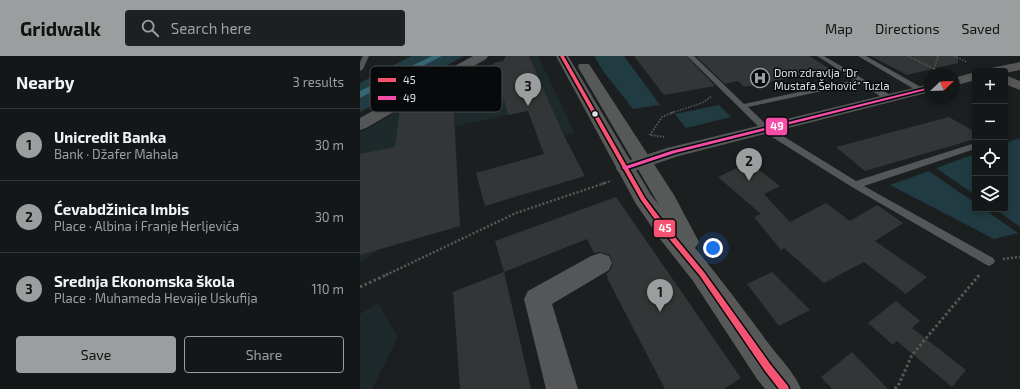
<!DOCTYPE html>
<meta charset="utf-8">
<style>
:root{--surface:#141718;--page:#1d2021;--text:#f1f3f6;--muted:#9d9fa2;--line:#333637;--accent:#9a9e9f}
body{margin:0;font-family:"Exo 2",sans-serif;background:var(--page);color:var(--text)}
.controls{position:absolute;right:12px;top:12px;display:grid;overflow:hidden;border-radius:4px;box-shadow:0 2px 6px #0003}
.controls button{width:36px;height:36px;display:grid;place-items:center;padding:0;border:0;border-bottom:1px solid var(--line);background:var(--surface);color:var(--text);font:20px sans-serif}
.compass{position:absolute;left:564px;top:12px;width:36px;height:36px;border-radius:50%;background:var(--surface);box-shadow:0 2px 6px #0003;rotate:67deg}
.you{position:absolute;left:353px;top:192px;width:14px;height:14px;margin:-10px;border:3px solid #fff;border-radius:50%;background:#1a73e8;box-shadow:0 0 0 6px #1a73e833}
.badge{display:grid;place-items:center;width:26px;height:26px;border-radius:50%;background:var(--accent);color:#111;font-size:13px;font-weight:700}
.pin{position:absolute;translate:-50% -33px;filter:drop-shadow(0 1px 2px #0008)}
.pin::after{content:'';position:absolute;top:21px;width:14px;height:12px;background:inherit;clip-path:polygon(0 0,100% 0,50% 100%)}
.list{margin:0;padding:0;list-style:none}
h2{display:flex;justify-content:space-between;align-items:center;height:52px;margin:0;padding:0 16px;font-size:17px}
h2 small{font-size:13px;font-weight:400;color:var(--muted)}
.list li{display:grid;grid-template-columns:26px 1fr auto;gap:12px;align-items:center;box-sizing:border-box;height:72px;padding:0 16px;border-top:1px solid var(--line)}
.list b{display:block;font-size:15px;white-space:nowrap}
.list p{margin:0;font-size:13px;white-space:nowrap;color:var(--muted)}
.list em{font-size:13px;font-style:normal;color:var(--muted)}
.actions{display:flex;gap:8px;padding:12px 16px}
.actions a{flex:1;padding:9px 0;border:1px solid var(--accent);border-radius:4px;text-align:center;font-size:14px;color:var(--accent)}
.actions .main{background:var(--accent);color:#111}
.icon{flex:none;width:22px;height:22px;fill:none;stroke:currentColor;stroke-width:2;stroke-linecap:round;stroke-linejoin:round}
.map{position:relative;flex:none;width:660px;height:333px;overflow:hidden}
header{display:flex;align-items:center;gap:24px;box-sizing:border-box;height:56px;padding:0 20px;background:var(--accent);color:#111}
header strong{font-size:19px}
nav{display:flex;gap:22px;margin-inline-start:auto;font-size:14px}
.search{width:280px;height:36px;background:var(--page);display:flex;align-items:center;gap:10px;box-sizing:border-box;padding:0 14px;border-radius:4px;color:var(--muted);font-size:15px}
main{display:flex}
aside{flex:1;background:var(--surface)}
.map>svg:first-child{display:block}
.built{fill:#1d292b}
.green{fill:#203b41}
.water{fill:#366671}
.building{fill:#333636}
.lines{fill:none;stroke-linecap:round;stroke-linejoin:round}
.path-far3{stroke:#575959;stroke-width:1.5;stroke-dasharray:1.5 1.5;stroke-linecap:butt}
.path-far2{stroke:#575959;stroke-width:2;stroke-dasharray:1.5 1.5;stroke-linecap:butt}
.path-far1{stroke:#575959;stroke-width:2.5;stroke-dasharray:2 2;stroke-linecap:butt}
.path{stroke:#575959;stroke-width:3;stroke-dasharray:2.5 2.5;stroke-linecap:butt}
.service{fill:#555657;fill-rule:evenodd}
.minor{fill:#555657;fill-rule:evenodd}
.secondary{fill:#575959;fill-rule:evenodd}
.bus-1-casing{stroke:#07090a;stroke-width:3}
.bus-2-casing{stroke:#07090a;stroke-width:3}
.bus-1{fill:#f65372;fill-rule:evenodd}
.bus-2{fill:#f54da8;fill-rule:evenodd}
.bus-dot{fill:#dfe2e3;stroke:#07090a;stroke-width:1.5}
.labels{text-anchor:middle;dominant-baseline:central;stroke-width:3;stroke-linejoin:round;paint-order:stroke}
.far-poi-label{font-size:11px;fill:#dfe2e3;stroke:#07090a;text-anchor:start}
.key{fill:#07090a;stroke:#484a4b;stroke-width:1}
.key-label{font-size:11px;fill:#dfe2e3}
.line-badge{stroke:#07090a;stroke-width:1.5}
.badge-label{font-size:11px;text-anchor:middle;font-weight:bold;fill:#fff}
</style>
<header>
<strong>Gridwalk</strong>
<div class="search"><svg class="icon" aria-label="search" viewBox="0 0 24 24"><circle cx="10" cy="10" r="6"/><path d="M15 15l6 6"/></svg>Search here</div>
<nav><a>Map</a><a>Directions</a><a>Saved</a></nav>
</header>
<main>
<aside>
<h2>Nearby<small>3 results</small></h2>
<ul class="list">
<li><span class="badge">1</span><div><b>Unicredit Banka</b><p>Bank · Džafer Mahala</p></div><em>30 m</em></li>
<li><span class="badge">2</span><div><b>Ćevabdžinica Imbis</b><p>Place · Albina i Franje Herljevića</p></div><em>30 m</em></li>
<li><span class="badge">3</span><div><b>Srednja Ekonomska škola</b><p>Place · Muhameda Hevaije Uskufija</p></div><em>110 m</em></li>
</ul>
<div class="actions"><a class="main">Save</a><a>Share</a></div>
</aside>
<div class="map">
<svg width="660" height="333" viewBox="0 0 660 333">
<rect width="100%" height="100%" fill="#1b1f20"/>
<path class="built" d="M 175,0 L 178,0 L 215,77 L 205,80 L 211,94 L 185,102 L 168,55 L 95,70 L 100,170 L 19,193 L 0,207 L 0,77 L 40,54 L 134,7 Z
M 18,247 L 38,281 L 12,333 L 0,333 L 0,258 Z"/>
<path class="green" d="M 51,0 L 104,0 L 0,56 L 0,27 Z
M 234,0 L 264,0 L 300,49 L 273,53 L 243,15 Z
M 359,49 L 371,61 L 326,72 L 315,58 Z
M 660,82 L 660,171 L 635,153 L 645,153 L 645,87 Z
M 615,98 L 615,139 L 576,112 Z
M 569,115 L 615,147 L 615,153 L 624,153 L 658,177 L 634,183 L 530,129 Z"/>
<path class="water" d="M 72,0 L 82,0 L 0,42 L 0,35 Z"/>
<path class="building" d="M 146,0 L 169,0 L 204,80 L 225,120 L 125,150 L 116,117 L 184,98 L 168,55 L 148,59 L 134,7 L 143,5 Z
M 274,0 L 326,0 L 355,30 L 304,39 Z
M 336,0 L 449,0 L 470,13 L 384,31 L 378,25 L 365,28 Z
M 511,0 L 598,0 L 598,7 L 547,19 Z
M 93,44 L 100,170 L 0,199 L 0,98 L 35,91 L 40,54 Z
M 589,61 L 615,76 L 615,83 L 505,115 L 476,91 Z
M 389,106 L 420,130 L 404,138 L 430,166 L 466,147 L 490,165 L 517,149 L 543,167 L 515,185 L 567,221 L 546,238 L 504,206 L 464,227 L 424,192 L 421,194 L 394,161 L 401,158 L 358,121 Z
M 256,141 L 381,322 L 364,333 L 305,333 L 247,222 L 248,221 L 246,218 L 250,215 L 253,208 L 250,199 L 240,196 L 234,197 L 227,183 L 144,216 L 135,185 Z
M 144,216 L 171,333 L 100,333 L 93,236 Z
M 412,216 L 450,254 L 419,270 L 387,228 Z
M 536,245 L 560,265 L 552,272 L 606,314 L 592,331 L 537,285 L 533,289 L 508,267 Z
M 492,296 L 528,333 L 472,333 L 461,321 Z"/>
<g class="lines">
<path class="path-far3" d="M 548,0 L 585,18
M 594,0 L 607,6
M 574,13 L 578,0
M 311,57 L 342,47 L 352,40"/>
<path class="path-far2" d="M 290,79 L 302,61 L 314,56
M 291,79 L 304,81
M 242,128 L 251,125"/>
<path class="path-far1" d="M 643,203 L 660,201
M 26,219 L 156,157 L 245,127"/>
<path class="path" d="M 0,231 L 28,218
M 535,333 L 539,328 L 552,299 L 620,218"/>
<path class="service" d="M 3,0 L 9,0 L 3,13 L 0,15 L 0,6 Z
M 327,0 L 334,0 L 384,48 L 495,24 L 457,0 L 464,0 L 532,40 L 532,44 L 526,44 L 500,27 L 388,51 L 410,72 L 496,125 L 615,87 L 615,93 L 504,130 L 633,202 L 635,205 L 633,208 L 629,210 L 625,208 L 492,131 L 404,76 Z
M 498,0 L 506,0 L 566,34 L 565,36 L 559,36 Z"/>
<path class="minor" d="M 113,0 L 128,0 L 126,3 L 6,72 L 0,74 L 0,62 Z
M 660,6 L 660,14 L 645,17 L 645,15 L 629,15 L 631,12 Z
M 615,16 L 615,24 L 594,30 L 594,22 Z
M 645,19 L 660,25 L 660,34 L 645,28 Z
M 570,28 L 570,36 L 319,100 L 265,118 L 258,116 L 256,112 L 258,108 L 307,92 Z
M 240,197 L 249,200 L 252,207 L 249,214 L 192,248 L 218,333 L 186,333 L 164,243 L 168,235 L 231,200 Z"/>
<path class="secondary" d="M 196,0 L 208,0 L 291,139 L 299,149 L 218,11 L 219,8 L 229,8 L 314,139 L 339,186 L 335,192 C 361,223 385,256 409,288 C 420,303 434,316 441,333 L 405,333 L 397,323 L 333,225 L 300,183 L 276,148 Z"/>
<g class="bus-1-casing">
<path id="bus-1" d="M 200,0 L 204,0 L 285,142 L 310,175 L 344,216 L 411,309 L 428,330 L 429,333 L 419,333 L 405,315 L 340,220 L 306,179 L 281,144 Z"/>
</g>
<g class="bus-2-casing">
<path id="bus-2" d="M 570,31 L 570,33 L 315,97 L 267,113 L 263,113 L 262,112 L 263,111 L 311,95 Z"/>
</g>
<use href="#bus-1" class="bus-1"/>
<use href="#bus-2" class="bus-2"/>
</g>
<defs>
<g id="hospital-ring" transform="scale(1)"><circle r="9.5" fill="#07090a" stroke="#9a9e9f" stroke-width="1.5"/><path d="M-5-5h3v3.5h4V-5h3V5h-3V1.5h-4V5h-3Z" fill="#9a9e9f"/></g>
</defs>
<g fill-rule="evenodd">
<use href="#hospital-ring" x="400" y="22"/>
</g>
<circle class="bus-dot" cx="235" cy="58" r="3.5"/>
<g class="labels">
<g class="far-poi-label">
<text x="414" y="16">Dom zdravlja "Dr<tspan x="414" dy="13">Mustafa Šehović" Tuzla</tspan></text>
</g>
</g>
<rect x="10" y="10" width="132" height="46" rx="6" class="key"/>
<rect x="18" y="22" width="18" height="4" fill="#f65372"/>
<rect x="18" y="40" width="18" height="4" fill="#f54da8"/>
<g class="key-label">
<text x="43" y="28">45</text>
<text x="43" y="46">49</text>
</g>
<g class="line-badge">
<rect x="405" y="61" width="23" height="19" rx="4" fill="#f54da8"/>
<rect x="293" y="163" width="23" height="19" rx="4" fill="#f65372"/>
</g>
<g class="badge-label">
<text x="417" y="74">49</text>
<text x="305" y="176">45</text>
</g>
</svg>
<div class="controls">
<button>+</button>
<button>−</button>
<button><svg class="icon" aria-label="locate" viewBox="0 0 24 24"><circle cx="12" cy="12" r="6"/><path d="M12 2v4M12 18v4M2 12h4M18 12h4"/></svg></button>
<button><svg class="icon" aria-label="layers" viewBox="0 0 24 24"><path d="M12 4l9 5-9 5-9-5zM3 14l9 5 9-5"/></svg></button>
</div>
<svg class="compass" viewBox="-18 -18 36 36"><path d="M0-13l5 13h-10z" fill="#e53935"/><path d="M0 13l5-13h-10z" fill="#9d9fa2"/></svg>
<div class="you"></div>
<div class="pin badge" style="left:300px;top:256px">1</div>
<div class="pin badge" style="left:389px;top:125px">2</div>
<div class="pin badge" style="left:168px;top:50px">3</div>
</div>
</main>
